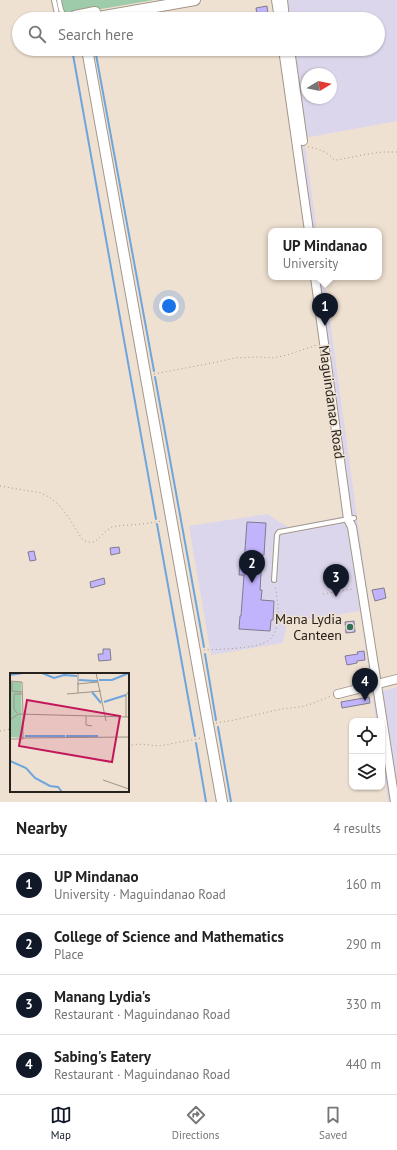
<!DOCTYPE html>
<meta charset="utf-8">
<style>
:root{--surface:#fff;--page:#f2f2f2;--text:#222;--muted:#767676;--line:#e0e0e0;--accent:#111827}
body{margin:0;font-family:"PT Sans",sans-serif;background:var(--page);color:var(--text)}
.controls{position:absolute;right:12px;bottom:12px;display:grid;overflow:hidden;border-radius:8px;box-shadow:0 1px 3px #0004}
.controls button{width:36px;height:36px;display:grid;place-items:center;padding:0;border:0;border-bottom:1px solid var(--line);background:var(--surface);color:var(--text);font:20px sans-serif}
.compass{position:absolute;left:301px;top:68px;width:36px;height:36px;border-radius:50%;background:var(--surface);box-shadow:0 1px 3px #0004;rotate:80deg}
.you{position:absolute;left:169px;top:306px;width:14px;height:14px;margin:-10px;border:3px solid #fff;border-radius:50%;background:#1a73e8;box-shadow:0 0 0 6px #1a73e833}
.badge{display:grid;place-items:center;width:26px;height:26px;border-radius:50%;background:var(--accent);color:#fff;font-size:13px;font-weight:700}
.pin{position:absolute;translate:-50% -33px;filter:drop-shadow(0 1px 2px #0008)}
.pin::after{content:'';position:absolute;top:21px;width:14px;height:12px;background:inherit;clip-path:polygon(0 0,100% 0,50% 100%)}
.popup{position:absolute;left:268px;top:228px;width:114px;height:52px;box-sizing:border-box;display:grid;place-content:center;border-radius:8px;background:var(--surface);filter:drop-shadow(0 1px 3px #0005);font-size:13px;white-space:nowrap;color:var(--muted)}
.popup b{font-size:15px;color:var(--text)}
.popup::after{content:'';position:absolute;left:50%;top:100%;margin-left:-8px;border:8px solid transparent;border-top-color:var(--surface)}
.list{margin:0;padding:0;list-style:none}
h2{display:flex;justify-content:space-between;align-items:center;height:52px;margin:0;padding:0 16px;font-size:17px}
h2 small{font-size:13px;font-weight:400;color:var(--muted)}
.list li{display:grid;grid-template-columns:26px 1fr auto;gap:12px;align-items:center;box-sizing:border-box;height:60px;padding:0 16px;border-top:1px solid var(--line)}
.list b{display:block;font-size:15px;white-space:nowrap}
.list p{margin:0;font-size:13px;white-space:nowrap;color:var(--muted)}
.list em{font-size:13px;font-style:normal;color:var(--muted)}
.icon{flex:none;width:22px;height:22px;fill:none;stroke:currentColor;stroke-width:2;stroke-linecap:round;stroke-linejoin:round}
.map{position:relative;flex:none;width:397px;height:802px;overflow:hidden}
.search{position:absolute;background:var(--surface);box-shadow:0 1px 3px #0004;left:12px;right:12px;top:12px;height:44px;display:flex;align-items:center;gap:10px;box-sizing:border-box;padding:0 14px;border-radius:22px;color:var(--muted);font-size:15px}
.sheet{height:292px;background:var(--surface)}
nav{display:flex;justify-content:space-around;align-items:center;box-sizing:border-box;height:56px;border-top:1px solid var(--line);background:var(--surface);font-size:11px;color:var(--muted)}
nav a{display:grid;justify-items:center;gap:2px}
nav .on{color:var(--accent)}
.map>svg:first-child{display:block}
.education{fill:#dbd6eb;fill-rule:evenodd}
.green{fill:#9eccaa}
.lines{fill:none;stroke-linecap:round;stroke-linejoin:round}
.stream{stroke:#6ea5dd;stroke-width:2}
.building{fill:#c2b4fc;stroke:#7f7c8d}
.service-casing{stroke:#a49789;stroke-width:6}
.minor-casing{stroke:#a49789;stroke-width:10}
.tertiary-casing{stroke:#a49789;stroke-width:12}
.path{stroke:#a59a8e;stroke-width:1;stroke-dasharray:1 3;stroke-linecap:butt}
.service{stroke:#fff;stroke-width:4}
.minor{stroke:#fff;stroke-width:8}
.tertiary{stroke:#fff;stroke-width:10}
.poi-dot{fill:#32715e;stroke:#efe1d1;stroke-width:1.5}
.labels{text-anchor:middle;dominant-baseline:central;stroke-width:3;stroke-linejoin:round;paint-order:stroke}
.street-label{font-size:14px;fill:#26211b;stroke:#efe1d1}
.poi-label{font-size:14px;fill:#26211b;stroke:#efe1d1;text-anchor:end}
.inset-river{fill:none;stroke:#6ea5dd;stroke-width:2}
.inset-road{fill:none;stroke:#9f9488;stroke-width:1}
.view{fill:#c2185b;fill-opacity:0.15;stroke:#c2185b;stroke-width:2}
.inset-edge{fill:none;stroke:#26211b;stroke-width:2}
</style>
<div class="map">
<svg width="397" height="802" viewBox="0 0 397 802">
<rect width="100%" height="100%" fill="#efe1d1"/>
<path class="education" d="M 273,0 L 397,0 L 397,121 L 304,138 L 317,231 L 306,231 L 280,49 L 378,49 L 378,19 L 276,19 ZM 307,74 L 331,74 L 331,98 L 307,98 Z
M 312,277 L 324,277 L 358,524 L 382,691 L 397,687 L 397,802 L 388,802 L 382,759 L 382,721 L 376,721 L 360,611 L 287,623 L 283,643 L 211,655 L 189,526 L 267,514 L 288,527 L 345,516 Z"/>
<path class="green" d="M 61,0 L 154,0 L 72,14 C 62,13 63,9 61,0 Z"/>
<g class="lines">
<path class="stream" d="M 72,49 L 156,519
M 95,49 L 154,371
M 155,377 L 204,647
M 157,524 L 195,736
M 205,654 L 216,720
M 218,727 L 231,802
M 196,743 L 206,802"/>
</g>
<path class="building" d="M 267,6 L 268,14 L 257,15 L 256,8 Z
M 247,522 L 266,523 L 264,555 L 262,555 L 260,590 L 262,590 L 261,600 L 274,601 L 273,620 L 271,620 L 270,631 L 239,629 L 240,616 L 241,616 L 244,575 L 239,575 L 240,562 L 244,563 Z
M 119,547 L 120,553 L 111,555 L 110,548 Z
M 34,551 L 36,560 L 30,561 L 28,552 Z
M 104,578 L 105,584 L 91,588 L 90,582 Z
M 384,588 L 386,598 L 375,601 L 372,590 Z
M 354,621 L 355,632 L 346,633 L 345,622 Z
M 103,649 L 110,649 L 111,660 L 99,661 L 98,654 L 103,654 Z
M 364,651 L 365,660 L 357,661 L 357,663 L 347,665 L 345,656 L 358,654 L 357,652 Z
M 367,671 L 368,679 L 362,680 L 361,672 Z
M 369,697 L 370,703 L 342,708 L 341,702 Z"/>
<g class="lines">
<g class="service-casing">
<path id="service" d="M 54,0 L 57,14 L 61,19
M 59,0 C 61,12 61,17 75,16
M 274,580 L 277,535 L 279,532 L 354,518"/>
</g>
<g class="minor-casing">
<path id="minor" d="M 276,0 L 279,19
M 283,0 L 285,19
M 283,49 L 309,231
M 290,49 L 303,141
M 315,277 L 348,519 L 352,527 L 377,685 L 395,802
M 338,694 L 397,679"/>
</g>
<g class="tertiary-casing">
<path id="tertiary" d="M 76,19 L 75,16 L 95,12
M 87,19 L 195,0
M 87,49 L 222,802"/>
</g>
<path class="path" d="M 308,147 C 317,148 328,152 333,159 L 337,160 L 368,154 L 382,152 L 397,152
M 154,374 L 217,362 L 235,358 L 258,357 L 273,358 L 287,355 L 317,345
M 0,486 L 41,493 L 49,497 L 59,505 L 69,518 L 82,539 L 87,542 L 94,542 L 99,538 L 106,531 L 112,527 L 118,526 L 142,524 L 162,521
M 323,594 L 353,589
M 204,650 C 220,649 258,649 269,640 C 282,630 278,600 275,586
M 216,723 L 234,720 L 281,709 L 300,707 L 311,704 L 331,696
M 0,731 L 11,729
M 128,746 L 138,744 L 159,746 L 202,738"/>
<use href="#service" class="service"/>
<use href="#minor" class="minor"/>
<use href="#tertiary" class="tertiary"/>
</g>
<circle class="poi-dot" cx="350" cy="627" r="4"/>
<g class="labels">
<g class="street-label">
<text transform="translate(332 402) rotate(82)">Maguindanao Road</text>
</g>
<g class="poi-label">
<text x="342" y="619">Mana Lydia<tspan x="342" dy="16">Canteen</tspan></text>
</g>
</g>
<g transform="translate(10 673)">
<rect width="119" height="119" fill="#efe1d1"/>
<path d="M 0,9 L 11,9 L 12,65 L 0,64 Z" fill="#9eccaa"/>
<path class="inset-river" d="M 32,0 L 44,5 L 54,2 L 67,3M 0,2 L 13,0M 69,7 L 87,8M 89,7 L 102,7 L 119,0M 82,19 L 91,30M 94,29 L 116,22M 15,63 L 55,63M 56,63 L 88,63M 0,88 L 16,95 L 25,105 L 40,113 L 48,114 L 52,119"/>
<path class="inset-road" d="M 68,0 L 68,20M 86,0 L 96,48M 0,8 L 12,9 L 13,40 L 13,66 L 0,66M 2,9 L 2,18 L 12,19M 67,11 L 88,9M 57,21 L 91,18M 7,40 L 4,36 L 4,21 L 13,21M 76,43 L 76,52 L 82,53M 116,44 L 116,22 L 119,18M 0,47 L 8,41 L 119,44M 12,65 L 119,64M 93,107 L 119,116"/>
<path class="view" d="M 17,27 L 110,43 L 102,89 L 9,73 Z"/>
<rect width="119" height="119" class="inset-edge"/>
</g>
</svg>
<div class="controls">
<button><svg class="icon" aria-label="locate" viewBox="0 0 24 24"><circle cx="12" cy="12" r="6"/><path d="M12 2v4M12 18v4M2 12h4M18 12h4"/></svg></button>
<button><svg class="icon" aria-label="layers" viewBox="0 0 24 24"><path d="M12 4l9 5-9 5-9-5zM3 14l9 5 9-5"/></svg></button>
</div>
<svg class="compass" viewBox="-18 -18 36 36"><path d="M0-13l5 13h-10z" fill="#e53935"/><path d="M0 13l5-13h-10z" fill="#767676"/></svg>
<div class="you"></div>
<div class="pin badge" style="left:325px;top:326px">1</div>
<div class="popup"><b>UP Mindanao</b>University</div>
<div class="pin badge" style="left:252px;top:583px">2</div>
<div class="pin badge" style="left:336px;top:597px">3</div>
<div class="pin badge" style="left:365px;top:701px">4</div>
<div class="search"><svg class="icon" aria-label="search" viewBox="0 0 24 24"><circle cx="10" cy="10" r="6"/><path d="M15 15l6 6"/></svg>Search here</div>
</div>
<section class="sheet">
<h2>Nearby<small>4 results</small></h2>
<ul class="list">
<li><span class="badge">1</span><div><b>UP Mindanao</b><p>University · Maguindanao Road</p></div><em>160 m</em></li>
<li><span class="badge">2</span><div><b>College of Science and Mathematics</b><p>Place</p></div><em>290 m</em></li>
<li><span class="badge">3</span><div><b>Manang Lydia's</b><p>Restaurant · Maguindanao Road</p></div><em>330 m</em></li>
<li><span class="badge">4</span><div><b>Sabing's Eatery</b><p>Restaurant · Maguindanao Road</p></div><em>440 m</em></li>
</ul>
</section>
<nav>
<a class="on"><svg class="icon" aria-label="map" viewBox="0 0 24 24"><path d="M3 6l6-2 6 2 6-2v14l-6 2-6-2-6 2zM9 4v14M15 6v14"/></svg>Map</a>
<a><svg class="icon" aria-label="directions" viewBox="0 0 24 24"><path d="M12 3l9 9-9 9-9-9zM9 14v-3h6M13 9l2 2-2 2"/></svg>Directions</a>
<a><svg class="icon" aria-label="saved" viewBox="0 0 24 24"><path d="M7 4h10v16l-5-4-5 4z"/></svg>Saved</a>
</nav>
